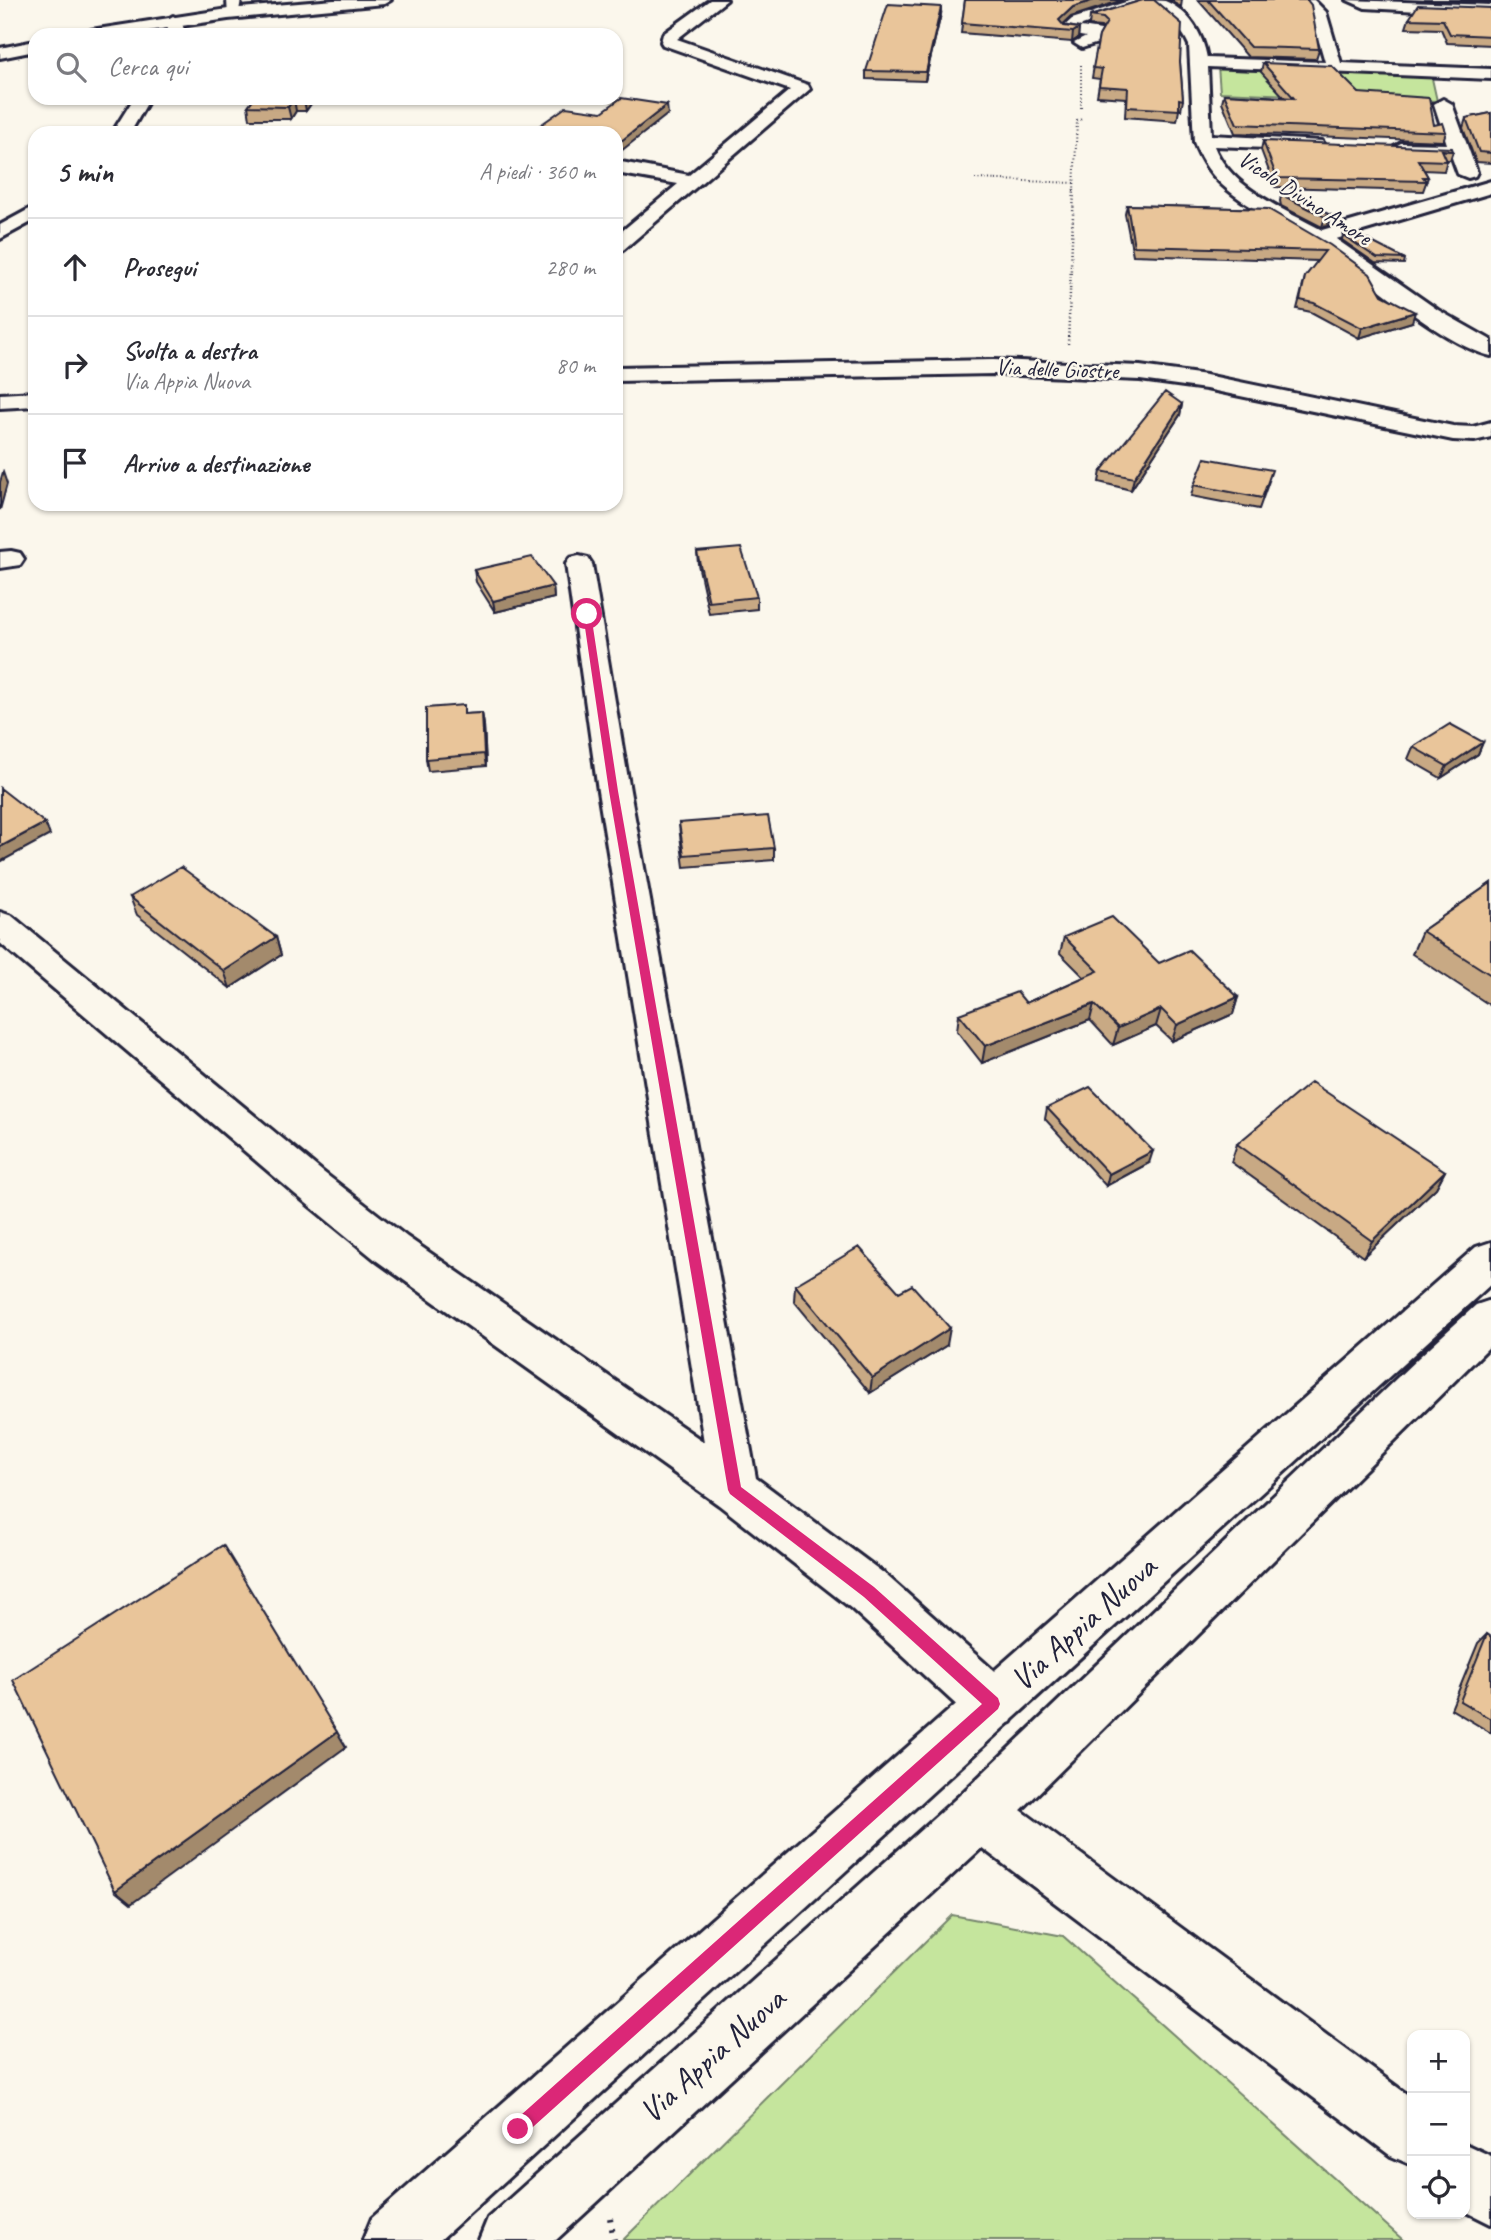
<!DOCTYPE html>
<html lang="it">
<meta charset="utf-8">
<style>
:root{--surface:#fff;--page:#f7f7f7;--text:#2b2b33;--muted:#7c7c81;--line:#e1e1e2}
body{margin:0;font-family:Caveat,sans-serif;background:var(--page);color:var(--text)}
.controls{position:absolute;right:21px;bottom:21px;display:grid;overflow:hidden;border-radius:14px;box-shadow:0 2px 5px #0004}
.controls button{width:63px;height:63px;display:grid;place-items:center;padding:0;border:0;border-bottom:2px solid var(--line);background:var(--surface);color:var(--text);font:35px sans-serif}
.stop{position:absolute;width:21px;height:21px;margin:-16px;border:5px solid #db2777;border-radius:50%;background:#fff}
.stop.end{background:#db2777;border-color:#fff;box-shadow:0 2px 7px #0008}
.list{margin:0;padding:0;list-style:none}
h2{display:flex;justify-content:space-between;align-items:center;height:91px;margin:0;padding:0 28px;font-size:30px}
h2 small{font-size:23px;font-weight:400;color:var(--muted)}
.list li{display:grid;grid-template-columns:46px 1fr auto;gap:21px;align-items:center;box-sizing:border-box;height:98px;padding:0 28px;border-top:2px solid var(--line)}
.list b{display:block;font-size:26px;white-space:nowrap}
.list p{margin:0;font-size:23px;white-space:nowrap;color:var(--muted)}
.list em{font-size:23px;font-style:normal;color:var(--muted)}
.icon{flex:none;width:38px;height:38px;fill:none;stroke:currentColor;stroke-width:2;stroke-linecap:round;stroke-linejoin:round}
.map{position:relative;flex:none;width:1491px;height:2240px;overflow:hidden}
.search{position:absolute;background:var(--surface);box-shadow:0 2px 5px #0004;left:28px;top:28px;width:595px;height:77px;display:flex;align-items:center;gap:18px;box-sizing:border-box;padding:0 24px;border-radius:21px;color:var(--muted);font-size:26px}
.panel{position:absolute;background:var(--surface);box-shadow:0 2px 5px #0004;left:28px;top:126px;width:595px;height:385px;border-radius:21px}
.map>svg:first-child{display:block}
.green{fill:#c5e59d;stroke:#74846c;stroke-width:2}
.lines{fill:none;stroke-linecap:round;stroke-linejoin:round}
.minor-casing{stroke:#22223b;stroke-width:6}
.major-casing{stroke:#22223b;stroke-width:6}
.path-far2{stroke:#22223b;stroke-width:2;stroke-dasharray:1 2.5;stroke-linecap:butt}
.path-far1{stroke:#22223b;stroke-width:2.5;stroke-dasharray:1 2.5;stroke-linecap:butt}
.path{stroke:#22223b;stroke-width:6;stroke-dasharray:2.5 8;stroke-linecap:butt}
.minor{fill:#fbf7ec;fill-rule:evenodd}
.major{fill:#fbf7ec;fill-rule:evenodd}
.wall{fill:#c8a984;stroke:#22223b;stroke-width:2}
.shaded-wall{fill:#a38a6c;stroke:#22223b;stroke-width:2}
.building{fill:#e9c59a;stroke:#22223b;stroke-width:2}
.route{fill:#db2777}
.labels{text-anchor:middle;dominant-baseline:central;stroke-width:5;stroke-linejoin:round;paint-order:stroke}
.far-street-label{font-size:23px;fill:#22223b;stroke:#fbf7ec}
.near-street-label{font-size:33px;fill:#22223b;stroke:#fbf7ec}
</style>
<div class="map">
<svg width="1491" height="2240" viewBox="0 0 1491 2240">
<rect width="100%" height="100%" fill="#fbf7ec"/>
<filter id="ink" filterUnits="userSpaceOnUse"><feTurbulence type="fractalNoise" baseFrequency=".0143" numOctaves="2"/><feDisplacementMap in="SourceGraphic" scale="14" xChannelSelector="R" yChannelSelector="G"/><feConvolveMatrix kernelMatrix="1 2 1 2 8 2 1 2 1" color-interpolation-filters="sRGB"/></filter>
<g filter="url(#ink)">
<path class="green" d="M 1218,66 L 1431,74 L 1437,101 L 1220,92 Z
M 952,1915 L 1063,1936 L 1403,2240 L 623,2240 Z"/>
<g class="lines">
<g class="minor-casing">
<path id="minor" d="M 227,0 L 241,0 L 238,16 L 228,16 Z
M 710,0 L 727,0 L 677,39 L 808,85 L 810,89 L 623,250 L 616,252 L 616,236 L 678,184 L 616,173 L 616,161 L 689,175 L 790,90 L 663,45 L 661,42 L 663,34 Z
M 1132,0 C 1142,0 1157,0 1165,1 C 1189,11 1203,34 1207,58 L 1325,62 L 1311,13 L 1299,0 L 1314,0 L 1326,12 L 1341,63 L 1491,69 L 1491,79 L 1208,67 L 1211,135 L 1322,141 L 1325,145 L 1322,149 L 1316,150 L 1214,146 C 1231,189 1284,209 1322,230 L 1491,181 L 1491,193 L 1336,239 L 1438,310 L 1491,340 L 1491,356 C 1442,344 1372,281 1329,252 C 1296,229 1258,215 1228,190 C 1212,177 1201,161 1194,142 L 1189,45 C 1180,24 1165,16 1148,2 L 1082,25 L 1081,27 L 1101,30 L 1103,33 L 1098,43 L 1082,48 L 1074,43 L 1086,37 L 1063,33 L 1060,30 L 1072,19 Z
M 1347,0 L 1491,5 L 1491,15 L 1365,8 Z
M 173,16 L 181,21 L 186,35 L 170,35 L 165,21 Z
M 134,98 L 150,98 L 130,133 L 112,133 Z
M 1443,99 L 1452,104 L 1477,172 L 1475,176 L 1468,178 L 1458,174 L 1451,155 L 1401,153 L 1392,148 L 1401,143 L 1447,144 L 1434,104 Z
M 35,206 L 35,220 L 0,239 L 0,225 Z
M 993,360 L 1140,366 L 1206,375 L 1453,426 L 1473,427 L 1491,422 L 1491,437 L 1474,441 L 1453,440 L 1206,389 L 1140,380 L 993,374 L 616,381 L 616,367 Z
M 35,392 L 35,406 L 0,408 L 0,394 Z
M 11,551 L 20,553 L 24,559 L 20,565 L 0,568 L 0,552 Z
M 579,556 L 588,558 L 592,564 L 630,791 L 756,1478 L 886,1575 L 1011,1686 L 1018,1704 L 1011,1722 L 993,1729 L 975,1722 L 852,1609 L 719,1505 L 377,1261 L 295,1194 L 0,943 L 0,912 L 12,916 L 323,1172 L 407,1237 L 704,1442 L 598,791 L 566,564 L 570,558 Z
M 980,1786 L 999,1794 L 1412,2098 L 1412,2165 L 1391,2156 L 961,1832 L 953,1813 L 961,1794 Z
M 1465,2144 L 1491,2156 L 1491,2224 L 1465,2211 Z"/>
</g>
<g class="major-casing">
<path id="major" d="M 334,0 L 391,0 L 384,4 L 228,19 L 121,35 L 83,35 L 91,30 L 228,9 Z
M 35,41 L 35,51 L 0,58 L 0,48 Z
M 1491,1242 L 1491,1284 L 440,2240 L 363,2240 L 372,2218 L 1476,1247 Z
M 1491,1300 L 1491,1345 L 999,1832 L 556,2240 L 479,2240 L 488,2218 L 961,1794 L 1419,1357 L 1476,1305 Z"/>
</g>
<path class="path-far2" d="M 1081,65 L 1081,108
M 975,179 L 1075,183
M 1074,191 L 1077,121 L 1082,119"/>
<path class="path-far1" d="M 1068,344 L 1074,189"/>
<path class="path" d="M 610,2218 L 614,2240"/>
<use href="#minor" class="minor"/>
<use href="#major" class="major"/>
</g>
<path class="wall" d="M 965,0 L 1123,0 L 1071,17 L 1063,25 L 1079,28 L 1078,38 L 1072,42 L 961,33 Z
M 1143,0 L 1180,62 L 1183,100 L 1181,110 L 1179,110 L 1177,121 L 1125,117 L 1126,98 L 1097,96 L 1100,79 L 1092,78 L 1099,36 L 1103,29 L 1101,27 L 1089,26 L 1090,16 Z
M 1168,0 L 1182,0 L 1181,7 Z
M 1198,0 L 1307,0 L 1319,49 L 1316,59 L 1248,57 Z
M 1424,0 L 1491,0 L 1491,2 Z
M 1491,8 L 1491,45 L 1447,43 L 1441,29 L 1406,28 L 1409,19 Z
M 941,14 L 925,81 L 866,79 L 866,71 Z
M 1263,63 L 1359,93 L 1434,125 L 1446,132 L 1443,141 L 1235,133 L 1222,102 L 1224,94 L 1284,97 L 1261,72 Z
M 254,98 L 315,98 L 306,111 L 296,111 L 291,119 L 250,119 L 248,106 Z
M 1491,113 L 1491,163 L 1476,162 L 1463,128 L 1466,118 Z
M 1263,141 L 1453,151 L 1450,160 L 1447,160 L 1444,171 L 1424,170 L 1428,177 L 1423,191 L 1275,187 L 1261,150 Z
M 1282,191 L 1330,215 L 1328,226 L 1322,227 L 1281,206 L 1280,201 Z
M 1127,205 L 1268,209 L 1382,295 L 1412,322 L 1359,338 L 1311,312 L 1297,309 L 1305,277 L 1318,261 L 1133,255 L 1125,214 Z
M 1343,235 L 1405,259 L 1404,264 L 1375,263 L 1342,240 Z
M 1182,404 L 1180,415 L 1131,490 L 1099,482 L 1101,471 Z
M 1269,481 L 1259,509 L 1191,496 L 1194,485 Z
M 697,552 L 757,597 L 757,609 L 709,614 L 698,564 Z
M 474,570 L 553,586 L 554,598 L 495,612 L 476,582 Z
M 482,713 L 484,725 L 486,766 L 428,771 L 426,759 L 466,714 Z
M 1483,742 L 1478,754 L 1441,778 L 1408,759 L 1413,747 Z
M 679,823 L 774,848 L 774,860 L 684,867 L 680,835 Z
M 1491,883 L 1491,1006 L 1412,954 L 1422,931 Z
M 130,897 L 276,937 L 281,955 L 230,988 L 137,915 Z
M 1064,937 L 1159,963 L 1238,997 L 1233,1014 L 1172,1041 L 1156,1026 L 1113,1045 L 1090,1020 L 982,1063 L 957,1031 L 959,1014 L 1026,1003 L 1084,977 L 1060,953 Z
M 1047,1108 L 1149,1163 L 1106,1186 L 1045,1119 Z
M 1237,1144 L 1445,1171 L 1436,1188 L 1363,1257 L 1231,1162 Z
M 795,1285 L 899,1292 L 947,1345 L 870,1393 L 794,1301 Z
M 1487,1634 L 1491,1637 L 1491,1733 L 1451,1709 L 1478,1643 Z"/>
<path class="shaded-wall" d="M 1094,0 L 1123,0 L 1071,17 L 1057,30 L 1059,20 L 1073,7 Z
M 941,7 L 941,14 L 925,81 L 926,72 Z
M 1079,28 L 1078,38 L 1072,42 L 1073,32 Z
M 305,98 L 315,98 L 306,111 L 304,99 Z
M 294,99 L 296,111 L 291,119 L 288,107 Z
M 667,105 L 668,114 L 616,155 L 616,145 Z
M 1330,215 L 1328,226 L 1322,227 L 1325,217 Z
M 1415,312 L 1412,322 L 1359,338 L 1362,328 Z
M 1182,404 L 1180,415 L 1131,490 L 1134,478 Z
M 3,472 L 7,484 L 0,510 L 0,482 Z
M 553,586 L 554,598 L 495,612 L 493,601 Z
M 482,713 L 484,725 L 486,766 L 484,754 Z
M 1483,742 L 1478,754 L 1441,778 L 1447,766 Z
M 45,823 L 50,835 L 0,862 L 0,847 Z
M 276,937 L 281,955 L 230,988 L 224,971 Z
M 1238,997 L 1233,1014 L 1172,1041 L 1177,1025 Z
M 1094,1004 L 1090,1020 L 982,1063 L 985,1046 Z
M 1161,1009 L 1156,1026 L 1113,1045 L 1118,1028 Z
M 1153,1151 L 1149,1163 L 1106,1186 L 1109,1174 Z
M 1445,1171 L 1436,1188 L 1363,1257 L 1372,1241 Z
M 950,1328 L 947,1345 L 870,1393 L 872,1378 Z
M 337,1732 L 346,1747 L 131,1904 L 115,1891 Z"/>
<path class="building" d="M 965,0 L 1094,0 L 1073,7 L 1059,20 L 1064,26 L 1079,28 L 1073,32 L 962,23 Z
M 1143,0 L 1154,0 L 1182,24 L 1180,62 L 1183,100 L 1179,99 L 1179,110 L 1127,107 L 1128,88 L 1099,86 L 1102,69 L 1093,68 L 1099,36 L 1107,22 L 1103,18 L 1090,16 Z
M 1208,0 L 1307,0 L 1311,5 L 1319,49 L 1250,47 Z
M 888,4 L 941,7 L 926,72 L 866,71 Z
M 1418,5 L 1491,8 L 1491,36 L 1450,34 L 1443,20 L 1409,19 Z
M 1263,63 L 1332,66 L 1359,93 L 1429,98 L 1434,125 L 1443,123 L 1446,132 L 1237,124 L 1224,94 L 1294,98 Z
M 254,98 L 305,98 L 294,99 L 288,107 L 248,106 Z
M 621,98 L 667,105 L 616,145 L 616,133 L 529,133 L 566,107 L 602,112 Z
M 1491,113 L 1491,153 L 1479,152 L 1466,118 Z
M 1263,141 L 1452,148 L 1453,151 L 1442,150 L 1447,161 L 1418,160 L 1428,177 L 1423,177 L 1426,181 L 1277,178 Z
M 1282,191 L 1330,215 L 1325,217 L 1284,196 Z
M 1127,205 L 1268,209 L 1330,245 L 1370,274 L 1382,295 L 1415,312 L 1362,328 L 1314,303 L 1300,300 L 1305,277 L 1325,251 L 1134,246 Z
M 1352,232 L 1405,259 L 1377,258 L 1343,235 Z
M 1165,392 L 1182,404 L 1134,478 L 1101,471 Z
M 1205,458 L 1272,470 L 1262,498 L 1194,485 Z
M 741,548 L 757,597 L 709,602 L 697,552 Z
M 532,557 L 553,586 L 493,601 L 474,570 Z
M 464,705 L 464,714 L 482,713 L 484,754 L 426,759 L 426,708 Z
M 1450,724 L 1483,742 L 1447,766 L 1413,747 Z
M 0,788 L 45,823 L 0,847 Z
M 768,816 L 774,848 L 684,855 L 679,823 Z
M 181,867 L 276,937 L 224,971 L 130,897 Z
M 1491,883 L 1491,975 L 1422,931 Z
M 1112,917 L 1159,963 L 1189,950 L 1238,997 L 1177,1025 L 1161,1009 L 1118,1028 L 1094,1004 L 985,1046 L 959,1014 L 1017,992 L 1026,1003 L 1098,971 L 1064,937 Z
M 1311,1082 L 1445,1171 L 1372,1241 L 1237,1144 Z
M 1090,1087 L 1153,1151 L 1109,1174 L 1047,1108 Z
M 859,1247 L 899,1292 L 912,1285 L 950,1328 L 872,1378 L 795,1285 Z
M 223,1545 L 337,1732 L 115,1891 L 13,1680 Z
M 1487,1634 L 1491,1637 L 1491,1719 L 1460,1701 Z"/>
</g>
<path class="route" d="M 587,612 L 591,614 L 618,791 L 741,1487 L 874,1587 L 998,1698 L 1000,1704 L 998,1709 L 524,2135 L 518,2138 L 512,2135 L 509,2129 L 512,2123 L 982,1704 L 864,1597 L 730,1494 L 728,1490 L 609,791 L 583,614 Z"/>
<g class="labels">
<g class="far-street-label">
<text transform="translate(1305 198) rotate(33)">Vicolo Divino Amore</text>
<text transform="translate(1057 369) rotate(2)">Via delle Giostre</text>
</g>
<g class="near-street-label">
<text transform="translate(1083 1623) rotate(-42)">Via Appia Nuova</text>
<text transform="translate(712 2055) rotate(-42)">Via Appia Nuova</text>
</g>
</g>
</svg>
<div class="controls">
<button>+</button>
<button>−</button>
<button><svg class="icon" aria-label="locate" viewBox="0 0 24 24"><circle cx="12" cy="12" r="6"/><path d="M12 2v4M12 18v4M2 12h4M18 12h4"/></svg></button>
</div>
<div class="stop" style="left:587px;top:614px"></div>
<div class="stop end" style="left:518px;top:2129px"></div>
<div class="search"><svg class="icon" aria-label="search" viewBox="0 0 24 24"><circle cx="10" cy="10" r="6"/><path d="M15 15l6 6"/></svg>Cerca qui</div>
<section class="panel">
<h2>5 min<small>A piedi · 360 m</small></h2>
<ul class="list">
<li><svg class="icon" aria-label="ahead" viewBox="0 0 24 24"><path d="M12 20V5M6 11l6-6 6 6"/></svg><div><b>Prosegui</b></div><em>280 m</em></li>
<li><svg class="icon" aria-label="right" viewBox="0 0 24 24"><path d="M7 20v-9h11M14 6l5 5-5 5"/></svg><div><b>Svolta a destra</b><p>Via Appia Nuova</p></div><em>80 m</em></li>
<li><svg class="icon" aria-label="arrive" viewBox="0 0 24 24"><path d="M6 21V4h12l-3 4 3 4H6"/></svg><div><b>Arrivo a destinazione</b></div></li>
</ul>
</section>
</div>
